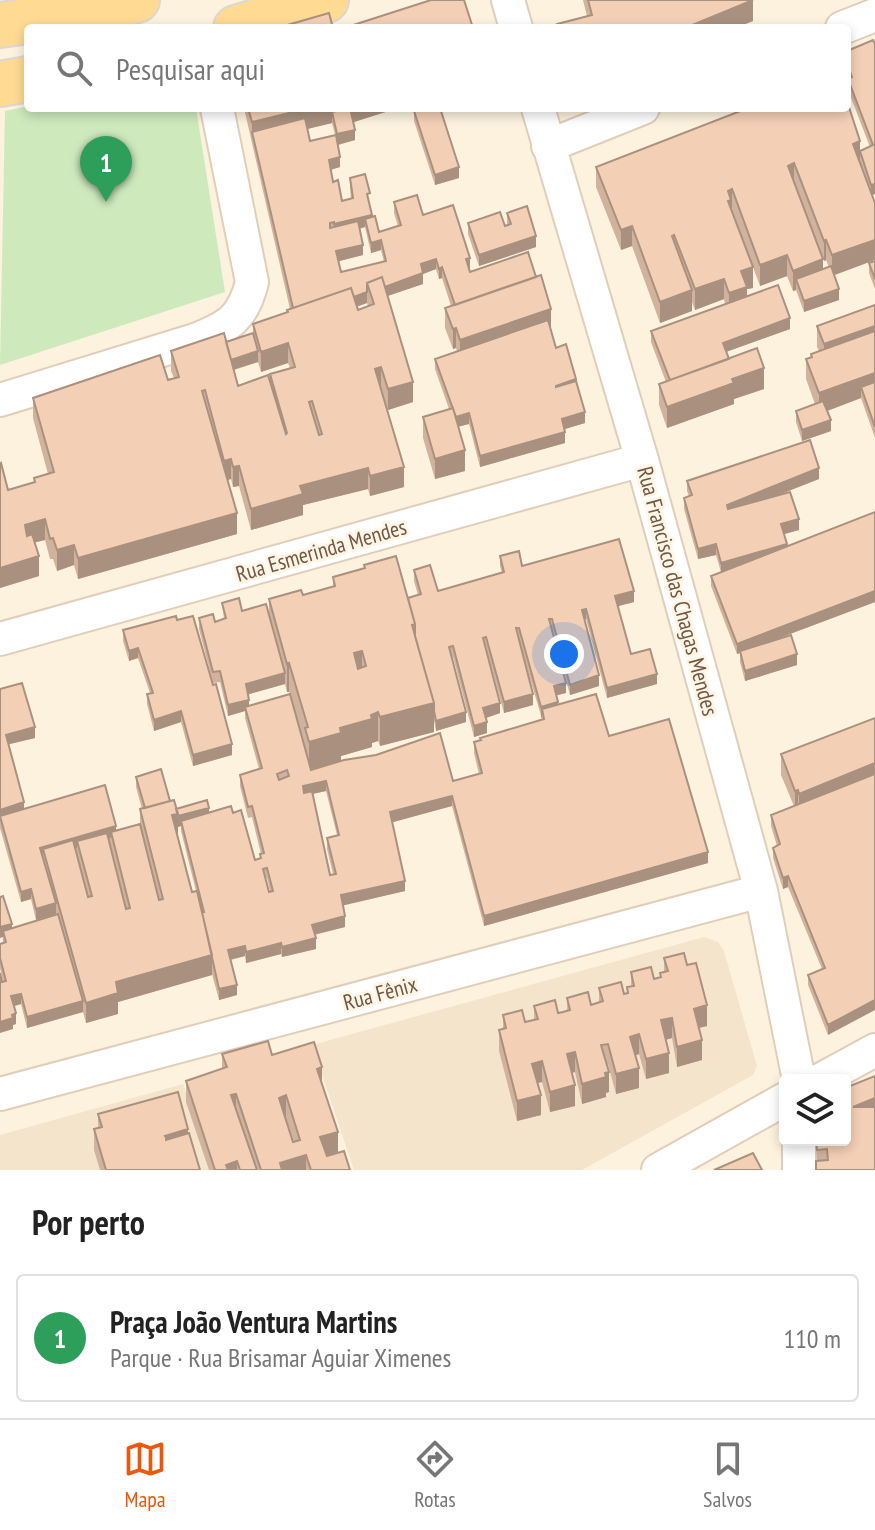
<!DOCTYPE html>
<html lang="pt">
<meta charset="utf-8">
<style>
:root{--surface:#fff;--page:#f6f6f6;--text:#222;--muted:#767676;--line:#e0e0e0;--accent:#ea580c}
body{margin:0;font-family:"PT Sans Narrow",sans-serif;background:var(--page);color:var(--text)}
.controls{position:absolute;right:24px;bottom:24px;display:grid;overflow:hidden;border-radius:8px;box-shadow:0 4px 12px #0003}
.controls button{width:72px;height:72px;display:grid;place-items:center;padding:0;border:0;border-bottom:2px solid var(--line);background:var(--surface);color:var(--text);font:40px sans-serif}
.you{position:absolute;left:564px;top:654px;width:28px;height:28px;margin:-20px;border:6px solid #fff;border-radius:50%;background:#1a73e8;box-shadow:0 0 0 12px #1a73e833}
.badge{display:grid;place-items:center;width:52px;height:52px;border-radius:50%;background:var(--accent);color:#fff;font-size:26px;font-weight:700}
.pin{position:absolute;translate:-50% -66px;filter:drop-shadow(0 2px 4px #0008)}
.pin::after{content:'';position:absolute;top:42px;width:28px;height:24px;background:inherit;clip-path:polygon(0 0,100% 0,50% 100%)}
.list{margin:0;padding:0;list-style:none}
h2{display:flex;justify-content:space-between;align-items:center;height:104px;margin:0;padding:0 32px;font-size:34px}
h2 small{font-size:26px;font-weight:400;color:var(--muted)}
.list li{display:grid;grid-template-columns:52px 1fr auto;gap:24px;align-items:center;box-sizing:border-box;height:128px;margin:0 16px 16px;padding:0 16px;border:2px solid var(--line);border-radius:8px}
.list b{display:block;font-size:30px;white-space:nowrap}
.list p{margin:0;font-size:26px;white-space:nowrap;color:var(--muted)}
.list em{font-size:26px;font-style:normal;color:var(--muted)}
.icon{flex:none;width:44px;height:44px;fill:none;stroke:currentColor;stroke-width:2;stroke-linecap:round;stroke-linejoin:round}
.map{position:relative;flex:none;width:875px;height:1170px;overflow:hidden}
.search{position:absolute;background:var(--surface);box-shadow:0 4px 12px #0003;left:24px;right:24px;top:24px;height:88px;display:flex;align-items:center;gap:20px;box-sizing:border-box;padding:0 28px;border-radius:8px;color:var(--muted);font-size:30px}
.sheet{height:248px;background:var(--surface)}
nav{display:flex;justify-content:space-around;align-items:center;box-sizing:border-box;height:112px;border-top:2px solid var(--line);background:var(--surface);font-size:22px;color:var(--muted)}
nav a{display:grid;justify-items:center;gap:4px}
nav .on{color:var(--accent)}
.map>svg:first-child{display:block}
.residential{fill:#f5e4cc}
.green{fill:#ceeabd}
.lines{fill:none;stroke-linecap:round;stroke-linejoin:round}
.minor-casing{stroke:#e1ceba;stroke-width:36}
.primary-casing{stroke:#ddd7d3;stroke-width:48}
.minor{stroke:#fff;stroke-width:32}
.primary{stroke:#ffda93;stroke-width:44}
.wall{fill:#d1b29c;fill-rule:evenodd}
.shaded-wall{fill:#aa917f}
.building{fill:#f3cfb5;stroke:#aa917f;stroke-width:2;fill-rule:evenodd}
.labels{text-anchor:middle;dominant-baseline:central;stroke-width:6;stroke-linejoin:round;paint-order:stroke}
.street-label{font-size:22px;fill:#735746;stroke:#fff6e5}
</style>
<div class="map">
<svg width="875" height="1170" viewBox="0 0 875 1170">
<rect width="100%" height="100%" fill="#fdf2de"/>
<path class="residential" d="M 704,937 L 718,942 L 724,951 L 757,1066 L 753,1075 L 582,1170 L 354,1170 L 312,1045 Z
M 183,1084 L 211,1170 L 0,1170 L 0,1135 Z"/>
<path class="green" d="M 28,106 L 28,108 L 196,108 L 225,292 L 0,365 L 5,111 Z"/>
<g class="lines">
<g class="minor-casing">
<path id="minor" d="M 508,0 L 516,28
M 842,28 L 875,15
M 538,108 L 642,460 L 761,891 L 799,1080
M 548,146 L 643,108
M 0,400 L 195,340 C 228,327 243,319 252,282 L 217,108
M 0,639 L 642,460
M 820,1080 L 875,1050
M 0,1094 L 761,891
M 658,1170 L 785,1099
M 799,1170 L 799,1140"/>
</g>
<g class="primary-casing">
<path id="primary" d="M 0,25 L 64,16 L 137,0
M 236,28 L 326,0
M 0,84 L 28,79"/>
</g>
<use href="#minor" class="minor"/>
<use href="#primary" class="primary"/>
</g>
<path class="wall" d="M 583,0 L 752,0 L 753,21 L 735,28 L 557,28 L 557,24 L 587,16 Z
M 873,40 L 872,195 L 834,275 L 839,300 L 804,312 L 796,290 L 793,291 L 787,276 L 760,286 L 732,210 L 731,210 L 753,288 L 747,289 L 747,296 L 790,329 L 726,352 L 729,359 L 764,389 L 734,399 L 734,404 L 667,428 L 659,405 L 659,384 L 666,382 L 651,342 L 651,331 L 725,304 L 724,299 L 695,310 L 692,302 L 692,311 L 660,323 L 632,246 L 621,250 L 596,187 L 596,167 L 860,151 L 870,147 L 848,90 L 847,51 ZM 807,218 L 824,261 L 826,260 L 829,267 L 823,269 Z
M 244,108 L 343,108 L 343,109 L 347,108 L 398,108 L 353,122 L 355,140 L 338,145 L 340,167 L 331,170 L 333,182 L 342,201 L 351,198 L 350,188 L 350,178 L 370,204 L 372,217 L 379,232 L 398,226 L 394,213 L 394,202 L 423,215 L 470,269 L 469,269 L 470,272 L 551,330 L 556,348 L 576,381 L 585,423 L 564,429 L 565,443 L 480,467 L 469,424 L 458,427 L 465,471 L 435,479 L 423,438 L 423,417 L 449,409 L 435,369 L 435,359 L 457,351 L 456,348 L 453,349 L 445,328 L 445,308 L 451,306 L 442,278 L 439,279 L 436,269 L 423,274 L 423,284 L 387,296 L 413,402 L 388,410 L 380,387 L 404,487 L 370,496 L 368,489 L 303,505 L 303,515 L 251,530 L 239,486 L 233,487 L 231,479 L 227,480 L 237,534 L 78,579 L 74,565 L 57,571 L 53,559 L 50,559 L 45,540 L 35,542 L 39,576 L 0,588 L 0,464 L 8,490 L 34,482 L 34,478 L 48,474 L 33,418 L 33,398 L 174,378 L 171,371 L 171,351 L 226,342 L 253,334 L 253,324 L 287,312 L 287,310 L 290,309 ZM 332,123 L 335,135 L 310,141 L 307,129 ZM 365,227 L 371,253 L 381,250 L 384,262 L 341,272 L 338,261 L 363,255 L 359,229 ZM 367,303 L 368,306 L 358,310 L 357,307 ZM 258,362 L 261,372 L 288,363 L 290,368 L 270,374 L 270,381 L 238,386 L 234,370 Z
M 414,111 L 459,178 L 435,185 L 414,121 Z
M 507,213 L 536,247 L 479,266 L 468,234 L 468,223 L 505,226 L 507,225 Z
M 875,261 L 875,289 L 869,273 L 869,263 Z
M 875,304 L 875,438 L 861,398 L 827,411 L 831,431 L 802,441 L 796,422 L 796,411 L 815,404 L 806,379 L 806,359 L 811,358 L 811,354 L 819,351 L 817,347 L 817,326 Z
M 819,479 L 773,497 L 799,530 L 784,534 L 787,546 L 875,512 L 875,602 L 774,640 L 797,665 L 745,681 L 740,662 L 740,653 L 737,654 L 711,586 L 711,576 L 721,572 L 716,555 L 698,559 L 684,509 L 684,498 L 689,496 L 687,491 L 687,481 Z
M 500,556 L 522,566 L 634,602 L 618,606 L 631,654 L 657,684 L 607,698 L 586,619 L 584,620 L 599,686 L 570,695 L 552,629 L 566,693 L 557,695 L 558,705 L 609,736 L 708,863 L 484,926 L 452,806 L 392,822 L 405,891 L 343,905 L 345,927 L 315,935 L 316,949 L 282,957 L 281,954 L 246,963 L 245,956 L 231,960 L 237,995 L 219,1000 L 212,974 L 212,975 L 118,1002 L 118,1014 L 86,1023 L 83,1012 L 27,1028 L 21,1004 L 14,1006 L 16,1024 L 13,1025 L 13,1029 L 0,968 L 0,944 L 3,943 L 0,897 L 12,928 L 56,915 L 56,914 L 36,920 L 31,899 L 21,902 L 0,828 L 0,689 L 35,738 L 8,744 L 24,809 L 116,830 L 140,824 L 140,809 L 142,809 L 136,787 L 136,777 L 170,801 L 176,809 L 209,813 L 233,813 L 255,860 L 260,858 L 260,854 L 261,854 L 252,817 L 248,818 L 240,786 L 240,775 L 259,769 L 245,718 L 245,711 L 228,716 L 220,682 L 213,683 L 199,629 L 199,618 L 215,622 L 224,619 L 222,603 L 242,611 L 269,618 L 269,599 L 303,595 L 333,586 L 333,577 L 364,568 L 364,565 L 408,598 L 418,595 L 414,581 L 414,570 L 438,591 L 502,573 L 500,566 ZM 518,638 L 542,719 L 480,738 L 480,741 L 474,742 L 474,753 L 479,774 L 453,781 L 341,761 L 341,756 L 372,747 L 372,743 L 378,741 L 380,746 L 434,732 L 434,721 L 436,731 L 466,722 L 452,657 L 453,657 L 474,737 L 487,733 L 486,718 L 500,713 L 486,648 L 504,713 L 533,705 ZM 285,684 L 287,692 L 289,692 L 290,694 L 249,706 L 248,694 ZM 326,791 L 337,835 L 327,838 L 327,849 L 333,874 L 330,875 L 312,794 ZM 181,826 L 181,831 L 196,891 L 192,892 L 177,835 L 178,827 ZM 267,878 L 270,891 L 269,892 L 265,879 Z
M 123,630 L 232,755 L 193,766 L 181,722 L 154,731 L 147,704 L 147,694 L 150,693 L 138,658 L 129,661 L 123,641 Z
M 875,718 L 828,1035 L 808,985 L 808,975 L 822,969 L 788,887 L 783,889 L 773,858 L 773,848 L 777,846 L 771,826 L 771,815 L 794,806 L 781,775 L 781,754 Z
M 664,958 L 707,1026 L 699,1028 L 702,1060 L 677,1067 L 672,1038 L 666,1040 L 669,1073 L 646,1079 L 639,1054 L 635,1056 L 639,1088 L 616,1094 L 608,1064 L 607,1064 L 609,1092 L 606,1093 L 606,1097 L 582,1104 L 575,1072 L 572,1073 L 575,1106 L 550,1112 L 542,1082 L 537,1083 L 541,1115 L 517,1121 L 499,1051 L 499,1030 L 503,1029 L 503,1015 L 525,1022 L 534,1020 L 534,1006 L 558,1013 L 567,1011 L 567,998 L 591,1005 L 599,1002 L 599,988 L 624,994 L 627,994 L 627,987 L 631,986 L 631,972 L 654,979 L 660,978 L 660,973 L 664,972 Z
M 222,1054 L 272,1055 L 322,1085 L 338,1152 L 326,1156 L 350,1170 L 209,1170 L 186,1102 L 186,1081 L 222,1069 ZM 285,1116 L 294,1142 L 293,1142 Z
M 98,1114 L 188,1134 L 200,1170 L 100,1170 L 94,1150 L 94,1129 L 98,1128 Z
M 816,1140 L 875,1170 L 817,1161 Z"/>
<path class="shaded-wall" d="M 753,0 L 753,21 L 735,28 L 685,28 Z
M 310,108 L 343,108 L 343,120 L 332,112 L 332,123 L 254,142 L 252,132 L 252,122 Z
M 364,108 L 398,108 L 351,123 L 351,112 Z
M 355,130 L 355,140 L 337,145 L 337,134 Z
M 860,141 L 860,161 L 853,144 Z
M 340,157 L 340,167 L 329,170 L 329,160 Z
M 794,163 L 794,184 L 788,166 Z
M 459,167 L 459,178 L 435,185 L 435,175 Z
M 875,184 L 875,194 L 871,196 L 871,185 Z
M 732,189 L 732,210 L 728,221 L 728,191 Z
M 372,215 L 372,225 L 365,219 L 365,227 L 334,235 L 334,224 Z
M 632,226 L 632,246 L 621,250 L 621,230 Z
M 536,236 L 536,247 L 479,266 L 479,255 Z
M 381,240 L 381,250 L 371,253 L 371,243 Z
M 826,240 L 826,260 L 824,261 L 824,241 Z
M 875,240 L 875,260 L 832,276 L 832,255 Z
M 363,245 L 363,255 L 336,262 L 336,251 Z
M 787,255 L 787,276 L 760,286 L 760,265 Z
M 470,258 L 470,269 L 466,270 L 466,259 Z
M 436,259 L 436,269 L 423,274 L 423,284 L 373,301 L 370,292 L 421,264 Z
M 823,259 L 823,280 L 796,279 L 796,290 L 793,291 L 793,271 Z
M 442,267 L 442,278 L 439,279 L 439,269 Z
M 753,267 L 753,288 L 747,289 L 747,307 L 729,313 L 729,293 L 741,271 Z
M 724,279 L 724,299 L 695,310 L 695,289 Z
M 839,289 L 839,300 L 804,312 L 804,301 Z
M 692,290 L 692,311 L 660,323 L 660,302 Z
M 367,292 L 367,303 L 346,310 L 346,300 Z
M 551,309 L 551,330 L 460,360 L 460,340 Z
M 790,318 L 790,329 L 723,353 L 723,343 Z
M 875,326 L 875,346 L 824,365 L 824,344 Z
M 456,328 L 456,348 L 453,349 L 453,329 Z
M 288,343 L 288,363 L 261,372 L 261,352 Z
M 258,351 L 258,362 L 229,371 L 229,361 Z
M 381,367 L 381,387 L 375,389 L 375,369 Z
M 764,368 L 764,389 L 734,399 L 734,404 L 667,428 L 667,407 L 732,379 Z
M 875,373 L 875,393 L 861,387 L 861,398 L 819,414 L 819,393 Z
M 413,382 L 413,402 L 388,410 L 388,389 Z
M 585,412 L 585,423 L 562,430 L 562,419 Z
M 469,413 L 469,424 L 456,427 L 456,417 Z
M 831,420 L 831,431 L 802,441 L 802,430 Z
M 565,432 L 565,443 L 480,467 L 480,456 Z
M 465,450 L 465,471 L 435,479 L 435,459 Z
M 231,459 L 231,479 L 224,481 L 224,461 Z
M 239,466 L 239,486 L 233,487 L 233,467 Z
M 404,467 L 404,487 L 370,496 L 370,476 Z
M 368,468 L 368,489 L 303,505 L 303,515 L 251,530 L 251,509 L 300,486 Z
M 819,468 L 819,479 L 727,515 L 727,505 Z
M 237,513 L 237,534 L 78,579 L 78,558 Z
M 45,519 L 45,540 L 25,545 L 25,525 Z
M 799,519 L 799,530 L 781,535 L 781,524 Z
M 716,544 L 716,555 L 698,559 L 698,549 Z
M 787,544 L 787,555 L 721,573 L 721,563 Z
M 74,545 L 74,565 L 57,571 L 57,550 Z
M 39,556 L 39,576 L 0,588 L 0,568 Z
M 634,591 L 634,602 L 615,607 L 615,596 Z
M 875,591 L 875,602 L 737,654 L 737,644 Z
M 586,609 L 586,619 L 582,621 L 582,610 Z
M 138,648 L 138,658 L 129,661 L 129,651 Z
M 362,651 L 362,679 L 354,653 Z
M 797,654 L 797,665 L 745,681 L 745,671 Z
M 289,663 L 289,692 L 287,692 L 287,664 Z
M 285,673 L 285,684 L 246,695 L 246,684 Z
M 657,674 L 657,684 L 607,698 L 607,688 Z
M 599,675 L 599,686 L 570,695 L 570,685 Z
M 566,683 L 566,693 L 554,696 L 554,686 Z
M 533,694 L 533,705 L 504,713 L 504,702 Z
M 249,700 L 249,710 L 245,707 L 245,711 L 228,716 L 228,705 Z
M 558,702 L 558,713 L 542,709 L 542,717 L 541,718 L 541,707 Z
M 434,703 L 434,732 L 380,746 L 380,717 Z
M 500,703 L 500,713 L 483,719 L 483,708 Z
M 181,711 L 181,722 L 154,731 L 154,720 Z
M 378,712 L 378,741 L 372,743 L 372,747 L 341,756 L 341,762 L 309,770 L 309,742 Z
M 466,712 L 466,722 L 436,731 L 436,721 Z
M 487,722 L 487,733 L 474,737 L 474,726 Z
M 35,727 L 35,738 L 6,745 L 6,735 Z
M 232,744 L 232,755 L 193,766 L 193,755 Z
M 875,763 L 875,783 L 799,814 L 799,794 Z
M 326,781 L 326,791 L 303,796 L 303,786 Z
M 798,790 L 798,810 L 795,811 L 795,791 Z
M 452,796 L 452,806 L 390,823 L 390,812 Z
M 24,802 L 24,813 L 0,817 L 0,810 Z
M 209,808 L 209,818 L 181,821 L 181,826 L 178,827 L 178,835 L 147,818 Z
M 116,826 L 116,837 L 111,832 L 111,838 L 79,847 L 77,841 L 77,848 L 45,857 L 43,849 L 43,857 L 40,858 L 40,848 Z
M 708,852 L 708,863 L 484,926 L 484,916 Z
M 788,876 L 788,887 L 783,889 L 783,878 Z
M 405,881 L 405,891 L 341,906 L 341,895 Z
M 31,889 L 31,899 L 21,902 L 21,892 Z
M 56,903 L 56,914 L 36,920 L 36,909 Z
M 345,916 L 345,927 L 312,935 L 312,925 Z
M 12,924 L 12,934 L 3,931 L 3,937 L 0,938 L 0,927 Z
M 316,938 L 316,949 L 282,957 L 282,947 Z
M 281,943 L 281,954 L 246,963 L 246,952 Z
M 245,946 L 245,956 L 228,960 L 228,950 Z
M 212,955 L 212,975 L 118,1002 L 118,1014 L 86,1023 L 86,1003 L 116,982 Z
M 237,985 L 237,995 L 219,1000 L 219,989 Z
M 21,994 L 21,1004 L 11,1007 L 11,996 Z
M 875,1000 L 875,1010 L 828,1035 L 828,1025 Z
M 83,1001 L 83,1012 L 27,1028 L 27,1017 Z
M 707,1005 L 707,1026 L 694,1029 L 694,1009 Z
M 16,1013 L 16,1024 L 13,1025 L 13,1029 L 0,1033 L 0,1022 Z
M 672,1018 L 672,1038 L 661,1041 L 661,1020 Z
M 639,1034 L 639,1054 L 630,1057 L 630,1037 Z
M 702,1040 L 702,1060 L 677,1067 L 677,1047 Z
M 575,1052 L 575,1072 L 567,1074 L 567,1054 Z
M 669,1053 L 669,1073 L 646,1079 L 646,1059 Z
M 542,1061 L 542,1082 L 532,1084 L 532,1064 Z
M 322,1067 L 322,1087 L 317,1069 Z
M 639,1068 L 639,1088 L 616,1094 L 616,1074 Z
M 609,1072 L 609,1092 L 606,1093 L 606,1097 L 582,1104 L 582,1084 Z
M 575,1085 L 575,1106 L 550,1112 L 550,1092 Z
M 236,1094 L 236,1114 L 231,1095 Z
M 286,1095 L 286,1116 L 279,1118 L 279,1098 Z
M 541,1095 L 541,1115 L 517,1121 L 517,1101 Z
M 875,1098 L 875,1108 L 853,1107 Z
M 188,1129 L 188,1149 L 165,1156 L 165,1136 Z
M 338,1132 L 338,1152 L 320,1158 L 320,1137 Z
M 306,1155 L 306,1170 L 280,1170 L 280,1163 Z
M 237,1161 L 237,1170 L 226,1170 L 226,1165 Z"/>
<path class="building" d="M 431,0 L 464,0 L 473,28 L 344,28 Z
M 588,0 L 753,0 L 685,28 L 558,28 L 557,24 L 592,15 Z
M 329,13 L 333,28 L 277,28 Z
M 873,40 L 875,44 L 875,184 L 871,185 L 860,151 L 873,145 L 848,79 L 852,77 L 847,64 L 847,51 Z
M 847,101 L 860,141 L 853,144 L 875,203 L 875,240 L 832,255 L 826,240 L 824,241 L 794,163 L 788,166 L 823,259 L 793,271 L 787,255 L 760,265 L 732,189 L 728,191 L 731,200 L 728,201 L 753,267 L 741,271 L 747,287 L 729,293 L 724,279 L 695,289 L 674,235 L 672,236 L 692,290 L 660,302 L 632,226 L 621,230 L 596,167 L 748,108 L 847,108 Z
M 248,108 L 310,108 L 252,122 Z
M 348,108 L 364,108 L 351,112 L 355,130 L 337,134 L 332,112 Z
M 423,108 L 440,108 L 459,167 L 435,175 L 414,111 Z
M 305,118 L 310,141 L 336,135 L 340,157 L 329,160 L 333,182 L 338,180 L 342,201 L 353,198 L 350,178 L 365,174 L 370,193 L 367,194 L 372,215 L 334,224 L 334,222 L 330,223 L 330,228 L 358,221 L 363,245 L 336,251 L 341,272 L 386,261 L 381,240 L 371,243 L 365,219 L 375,216 L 379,232 L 401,225 L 394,202 L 417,195 L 423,215 L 453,205 L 470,258 L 466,259 L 470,272 L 528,252 L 536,277 L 455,305 L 442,267 L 439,269 L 436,259 L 421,264 L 423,273 L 401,281 L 385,287 L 382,277 L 367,283 L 367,292 L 354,297 L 351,288 L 293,308 L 252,132 Z
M 527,206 L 536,236 L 479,255 L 468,223 L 500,212 L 505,226 L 511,224 L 507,213 Z
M 875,261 L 875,279 L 869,263 Z
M 831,266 L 839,289 L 804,301 L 796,279 Z
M 541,275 L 551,309 L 460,340 L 456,328 L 453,329 L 445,308 Z
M 382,277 L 413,382 L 388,389 L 381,367 L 375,369 L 404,467 L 370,476 L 368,468 L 300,486 L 303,494 L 251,509 L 239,466 L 233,467 L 231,459 L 224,461 L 205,390 L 202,391 L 237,513 L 78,558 L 74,545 L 57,550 L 53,538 L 50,539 L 45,519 L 25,525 L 27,536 L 32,534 L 39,556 L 0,568 L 0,464 L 1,463 L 8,490 L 35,482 L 34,478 L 54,472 L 33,398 L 160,355 L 168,380 L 179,377 L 171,351 L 224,333 L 238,386 L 268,375 L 286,434 L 287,433 L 270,374 L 295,367 L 288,343 L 261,352 L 253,324 L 288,312 L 287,310 L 351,288 L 358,310 L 374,304 L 367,283 ZM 312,401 L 322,434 L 319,435 L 309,402 Z
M 778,285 L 790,318 L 723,343 L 729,359 L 670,380 L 651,331 Z
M 875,305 L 875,326 L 824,344 L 817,326 Z
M 548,320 L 556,348 L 566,344 L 576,379 L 556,386 L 556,387 L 576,381 L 585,412 L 562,419 L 565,432 L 480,456 L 469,413 L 456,417 L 435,359 Z
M 875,331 L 875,373 L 819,393 L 806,359 L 812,357 L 811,354 Z
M 253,333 L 258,351 L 231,360 L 226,342 Z
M 757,348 L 764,368 L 732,379 L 734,383 L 667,407 L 659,384 Z
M 875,382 L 875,427 L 861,387 Z
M 823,401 L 831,420 L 802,430 L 796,411 Z
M 453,408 L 465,450 L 435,459 L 423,417 Z
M 810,440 L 819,468 L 727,505 L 728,509 L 790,492 L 799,519 L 781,524 L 787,544 L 721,563 L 716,544 L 698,549 L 684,498 L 692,495 L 687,481 Z
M 875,512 L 875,591 L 737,644 L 711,576 Z
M 619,539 L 634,591 L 615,596 L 631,654 L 650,649 L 657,674 L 607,688 L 586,609 L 582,610 L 599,675 L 570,685 L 552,619 L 549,619 L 566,683 L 554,686 L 558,702 L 541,707 L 519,628 L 516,628 L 533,694 L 504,702 L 486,637 L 483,638 L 500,703 L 483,708 L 487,722 L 474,726 L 453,646 L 449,647 L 466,712 L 436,721 L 434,711 L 434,703 L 415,636 L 415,624 L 408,598 L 421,594 L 414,570 L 430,565 L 438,591 L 504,572 L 500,556 L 519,551 L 522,566 Z
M 396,556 L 415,624 L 412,625 L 434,703 L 380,717 L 378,712 L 371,715 L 372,719 L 340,728 L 341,733 L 309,742 L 305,728 L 308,727 L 289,663 L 287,664 L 269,599 L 301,590 L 303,595 L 335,586 L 333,577 L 365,568 L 364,565 ZM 362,651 L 366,666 L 358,669 L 354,653 Z
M 239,598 L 242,611 L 266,604 L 285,673 L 246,684 L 249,700 L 228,705 L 220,671 L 213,672 L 199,618 L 213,614 L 215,622 L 226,618 L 222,603 Z
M 176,616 L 177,620 L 193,616 L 213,685 L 216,684 L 232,744 L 193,755 L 181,711 L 154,720 L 147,694 L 153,693 L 138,648 L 129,651 L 123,630 Z
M 791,635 L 797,654 L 745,671 L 740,651 Z
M 22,683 L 35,727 L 6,735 L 24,802 L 0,810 L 0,689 Z
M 290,694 L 311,770 L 344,760 L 376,755 L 440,733 L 453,781 L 482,773 L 474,742 L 481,740 L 480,738 L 544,719 L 542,709 L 596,694 L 609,736 L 669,719 L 708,852 L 484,916 L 452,796 L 390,812 L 405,881 L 341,895 L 345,916 L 312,925 L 316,938 L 282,947 L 281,943 L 246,952 L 245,946 L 228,950 L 237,985 L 219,989 L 202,912 L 204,912 L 181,821 L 231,806 L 233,813 L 241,810 L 255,860 L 261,858 L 260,854 L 264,853 L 252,806 L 248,807 L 240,775 L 262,768 L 245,707 ZM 287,770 L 289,776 L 279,780 L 277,774 ZM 326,781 L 339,835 L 327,838 L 336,874 L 330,875 L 312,791 L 304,793 L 303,786 ZM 267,868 L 273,891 L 269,892 L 263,869 Z
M 875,718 L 875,763 L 799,794 L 798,790 L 795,791 L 781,754 Z
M 161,769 L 170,801 L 145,808 L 136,777 Z
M 875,774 L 875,1000 L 828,1025 L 808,975 L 825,968 L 788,876 L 783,878 L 773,848 L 780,844 L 771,815 Z
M 105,785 L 116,826 L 40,848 L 56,903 L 36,909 L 31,889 L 21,892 L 0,816 Z
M 174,800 L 178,814 L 172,815 L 192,892 L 197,891 L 212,955 L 116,982 L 118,993 L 86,1003 L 43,849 L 73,840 L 88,897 L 92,896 L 77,841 L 107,833 L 126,909 L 130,908 L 111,832 L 140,824 L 159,900 L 163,899 L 140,809 Z
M 207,800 L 209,808 L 178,816 L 176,809 Z
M 3,896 L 12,924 L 0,927 L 0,897 Z
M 58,914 L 83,1001 L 27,1017 L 21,994 L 11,996 L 16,1013 L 12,1015 L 13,1018 L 0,1022 L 0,973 L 2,982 L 6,981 L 0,958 L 0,944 L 6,942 L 3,931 Z
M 684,953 L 687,965 L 696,963 L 707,1005 L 694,1009 L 702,1040 L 677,1047 L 672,1018 L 661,1020 L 669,1053 L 646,1059 L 639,1034 L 630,1037 L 639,1068 L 616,1074 L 608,1044 L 601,1045 L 609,1072 L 605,1073 L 606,1077 L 582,1084 L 575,1052 L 567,1054 L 575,1085 L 550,1092 L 542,1061 L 532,1064 L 541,1095 L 517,1101 L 499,1030 L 506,1028 L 503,1015 L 522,1010 L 525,1022 L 538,1019 L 534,1006 L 555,1000 L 558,1013 L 563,1012 L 570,1010 L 567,998 L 588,992 L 591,1005 L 603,1001 L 599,988 L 621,982 L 624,994 L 628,993 L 627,987 L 634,986 L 631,972 L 651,967 L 654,979 L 661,977 L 660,973 L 668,971 L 664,958 Z
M 268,1041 L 272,1055 L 314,1042 L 322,1067 L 317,1069 L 338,1132 L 320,1137 L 327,1156 L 344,1151 L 350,1170 L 311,1170 L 306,1155 L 280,1163 L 282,1170 L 261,1170 L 236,1094 L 231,1095 L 257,1170 L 240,1170 L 237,1161 L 226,1165 L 228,1170 L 215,1170 L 186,1081 L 227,1067 L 222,1054 ZM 286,1095 L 300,1140 L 293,1142 L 279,1098 Z
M 875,1076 L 875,1098 L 853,1107 L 875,1107 L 875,1170 L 816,1170 L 816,1161 L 828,1160 L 827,1149 L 817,1150 L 816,1140 L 845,1140 L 845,1088 Z
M 178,1092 L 188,1129 L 165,1136 L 166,1137 L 166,1140 L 189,1133 L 200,1170 L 106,1170 L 94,1129 L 102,1127 L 98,1114 Z
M 753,1153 L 762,1170 L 714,1170 Z"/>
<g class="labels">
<g class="street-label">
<text transform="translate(321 550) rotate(-16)">Rua Esmerinda Mendes</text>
<text transform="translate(678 591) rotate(75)">Rua Francisco das Chagas Mendes</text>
<text transform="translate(380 993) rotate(-15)">Rua Fênix</text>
</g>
</g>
</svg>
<div class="controls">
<button><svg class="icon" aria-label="layers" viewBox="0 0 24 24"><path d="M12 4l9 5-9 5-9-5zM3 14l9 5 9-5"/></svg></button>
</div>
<div class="you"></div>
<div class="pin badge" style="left:106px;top:202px;background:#2e9e5b">1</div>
<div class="search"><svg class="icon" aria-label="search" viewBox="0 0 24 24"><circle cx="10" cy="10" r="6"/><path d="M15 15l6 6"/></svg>Pesquisar aqui</div>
</div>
<section class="sheet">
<h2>Por perto<small></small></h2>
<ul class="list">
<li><span class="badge" style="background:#2e9e5b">1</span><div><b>Praça João Ventura Martins</b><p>Parque · Rua Brisamar Aguiar Ximenes</p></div><em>110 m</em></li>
</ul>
</section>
<nav>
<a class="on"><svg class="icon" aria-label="map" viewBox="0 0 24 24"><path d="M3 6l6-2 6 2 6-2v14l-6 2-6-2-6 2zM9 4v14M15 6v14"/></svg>Mapa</a>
<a><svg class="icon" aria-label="directions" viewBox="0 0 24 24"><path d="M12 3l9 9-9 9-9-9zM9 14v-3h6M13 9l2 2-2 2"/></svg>Rotas</a>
<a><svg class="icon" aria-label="saved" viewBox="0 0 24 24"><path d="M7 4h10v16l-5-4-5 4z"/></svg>Salvos</a>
</nav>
